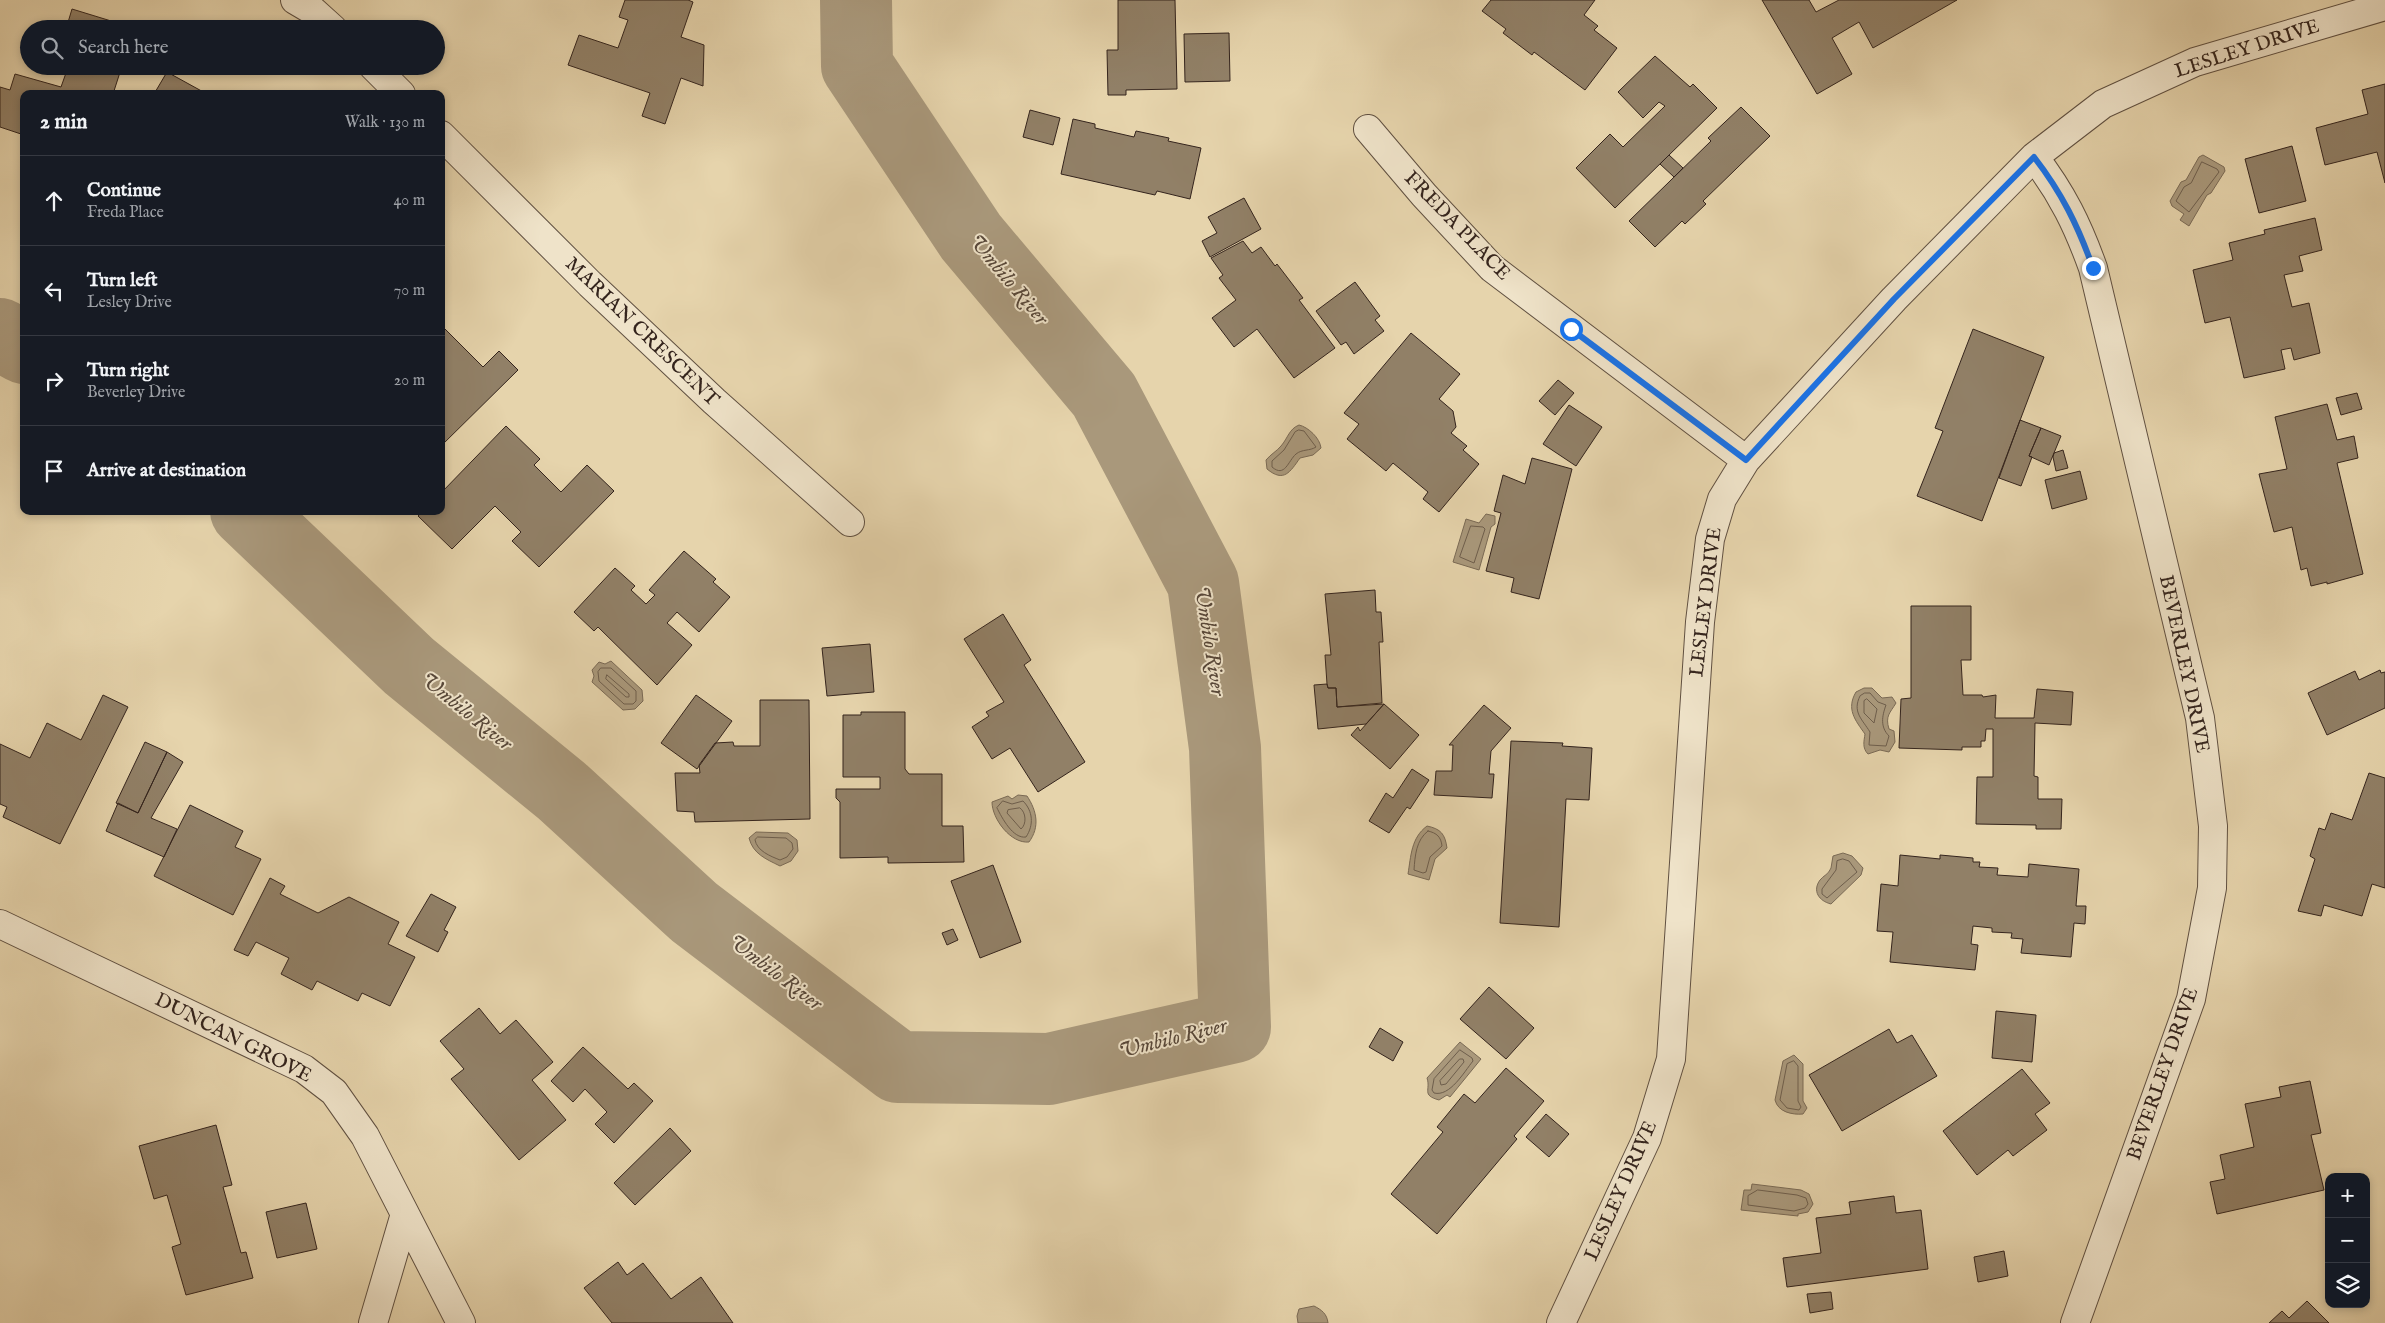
<!DOCTYPE html>
<meta charset="utf-8">
<style>
:root{--surface:#171b24;--page:#20242c;--text:#f1f3f6;--muted:#9ea1a6;--line:#363941}
body{margin:0;font-family:"IM FELL English",serif;background:var(--page);color:var(--text)}
.controls{position:absolute;right:15px;bottom:15px;display:grid;overflow:hidden;border-radius:10px;box-shadow:0 2px 8px #0003}
.controls button{width:45px;height:45px;display:grid;place-items:center;padding:0;border:0;border-bottom:1px solid var(--line);background:var(--surface);color:var(--text);font:25px sans-serif}
.stop{position:absolute;width:15px;height:15px;margin:-11px;border:4px solid #1a73e8;border-radius:50%;background:#fff}
.stop.end{background:#1a73e8;border-color:#fff;box-shadow:0 1px 5px #0008}
.list{margin:0;padding:0;list-style:none}
h2{display:flex;justify-content:space-between;align-items:center;height:65px;margin:0;padding:0 20px;font-size:21px}
h2 small{font-size:16px;font-weight:400;color:var(--muted)}
.list li{display:grid;grid-template-columns:32px 1fr auto;gap:15px;align-items:center;box-sizing:border-box;height:90px;padding:0 20px;border-top:1px solid var(--line)}
.list b{display:block;font-size:19px;white-space:nowrap}
.list p{margin:0;font-size:16px;white-space:nowrap;color:var(--muted)}
.list em{font-size:16px;font-style:normal;color:var(--muted)}
.icon{flex:none;width:28px;height:28px;fill:none;stroke:currentColor;stroke-width:2;stroke-linecap:round;stroke-linejoin:round}
.map{position:relative;flex:none;width:2385px;height:1323px;overflow:hidden}
.search{position:absolute;background:var(--surface);box-shadow:0 2px 8px #0003;left:20px;top:20px;width:425px;height:55px;display:flex;align-items:center;gap:12px;box-sizing:border-box;padding:0 18px;border-radius:28px;color:var(--muted);font-size:19px}
.panel{position:absolute;background:var(--surface);box-shadow:0 2px 8px #0003;left:20px;top:90px;width:425px;height:425px;border-radius:10px}
.map>svg:first-child{display:block}
.water{fill:#a9987b;stroke:#7a6a55}
.lines{fill:none;stroke-linecap:round;stroke-linejoin:round}
.shore{stroke:#6e5e4c;stroke-width:1}
.river{stroke:#a9987b;stroke-width:72}
.building{fill:#918067;stroke:#34241d}
.minor-casing{stroke:#605041;stroke-width:30}
.minor{stroke:#efe3c9;stroke-width:28}
.route{stroke:#1a73e8;stroke-width:6}
.labels{text-anchor:middle;dominant-baseline:central;stroke-width:4;stroke-linejoin:round;paint-order:stroke}
.street-label{font-size:20px;fill:#34241d;stroke:#efe3c9}
.water-label{font-size:21px;font-style:italic;fill:#574739;stroke:#efe3c9}
</style>
<div class="map">
<svg width="2385" height="1323" viewBox="0 0 2385 1323">
<rect width="100%" height="100%" fill="#e6d4ac"/>
<filter id="stains"><feTurbulence type="fractalNoise" baseFrequency=".004" numOctaves="4"/><feColorMatrix values="0 0 0 0 .2 0 0 0 0 .09 0 0 0 0 .02 0 0 0 .5 -.17"/></filter>
<radialGradient id="worn" r=".72"><stop offset=".6" stop-color="#630" stop-opacity="0"/><stop offset="1" stop-color="#630" stop-opacity=".3"/></radialGradient>
<path class="water" d="M 2203,155 L 2224,167 L 2225,171 L 2211,193 L 2207,195 L 2189,226 L 2180,220 L 2184,214 L 2172,206 L 2170,201 L 2181,182 L 2186,180 L 2199,157 Z
M 1299,425 C 1308,427 1320,438 1321,448 L 1313,455 L 1300,458 C 1290,472 1284,483 1267,469 L 1266,460 C 1271,454 1277,451 1281,446 C 1288,438 1289,429 1299,425 Z
M 1486,514 L 1495,516 L 1495,524 L 1491,527 L 1479,570 L 1453,562 L 1466,519 L 1479,523 Z
M 611,661 L 642,690 L 643,701 L 635,709 L 623,710 L 592,682 L 594,676 L 592,670 L 599,662 L 605,664 Z
M 1864,688 L 1872,688 L 1882,698 L 1892,697 L 1896,703 C 1890,713 1885,716 1889,729 L 1894,731 L 1895,742 L 1889,752 L 1880,750 L 1868,754 C 1862,748 1864,741 1865,734 C 1855,720 1846,709 1856,692 Z
M 1018,795 L 1027,796 C 1037,811 1040,827 1029,842 C 1011,844 992,819 992,802 L 1008,796 L 1012,799 Z
M 1427,826 C 1441,829 1445,834 1447,848 L 1435,859 L 1429,880 L 1408,874 C 1411,856 1411,838 1427,826 Z
M 756,832 L 788,833 L 797,840 L 798,851 L 791,861 L 780,866 C 766,859 753,854 749,838 Z
M 1843,853 L 1852,856 L 1863,868 L 1861,875 L 1831,904 C 1819,901 1812,891 1820,880 C 1823,876 1829,874 1831,868 C 1832,864 1832,860 1833,856 Z
M 1460,1042 L 1481,1059 L 1450,1097 L 1447,1095 L 1439,1100 C 1421,1095 1431,1090 1427,1078 Z
M 1794,1055 L 1803,1064 L 1803,1101 L 1807,1108 L 1803,1114 C 1792,1115 1778,1112 1775,1100 L 1783,1061 Z
M 1752,1184 L 1801,1190 L 1809,1194 L 1813,1204 L 1808,1212 L 1798,1214 L 1798,1216 L 1741,1210 L 1744,1190 L 1751,1190 Z
M 1314,1306 C 1322,1310 1327,1314 1328,1323 L 1298,1323 L 1297,1316 L 1299,1309 Z"/>
<g class="lines">
<path class="shore" d="M 2202,162 L 2217,169 L 2219,172 L 2189,212 L 2176,201 L 2184,187 L 2191,183 Z
M 1299,430 L 1304,431 L 1316,447 C 1310,451 1302,449 1296,454 C 1288,461 1285,478 1272,467 L 1272,461 L 1284,450 L 1295,432 Z
M 1471,526 L 1483,527 L 1485,529 L 1474,563 L 1460,557 Z
M 601,668 L 611,668 L 636,691 L 636,701 L 633,704 L 624,704 L 599,681 L 598,672 Z
M 607,675 L 629,694 L 629,697 L 626,697 L 606,679 Z
M 1865,693 L 1870,693 L 1878,702 L 1886,705 C 1882,716 1880,727 1889,736 L 1886,746 L 1869,745 L 1870,732 C 1862,719 1852,712 1860,696 Z
M 1867,699 L 1877,709 L 1874,723 L 1864,713 L 1864,701 Z
M 1003,801 L 1012,804 L 1023,801 C 1033,811 1034,825 1026,837 C 1013,839 1002,818 997,808 Z
M 1020,808 C 1026,812 1027,824 1021,829 L 1007,813 L 1008,810 Z
M 1428,831 C 1437,833 1441,837 1442,846 L 1430,857 L 1426,872 L 1423,873 L 1414,870 C 1415,856 1416,840 1428,831 Z
M 758,837 L 786,838 L 792,843 L 793,849 L 787,857 L 780,860 C 770,856 757,851 755,840 Z
M 1843,859 L 1849,861 L 1857,872 L 1827,898 L 1822,894 L 1822,889 L 1836,870 L 1837,861 Z
M 1460,1050 L 1472,1058 L 1473,1061 C 1464,1072 1450,1097 1434,1093 L 1432,1090 L 1434,1079 Z
M 1460,1059 L 1463,1059 L 1464,1062 L 1446,1084 L 1441,1085 L 1440,1081 Z
M 1794,1061 L 1798,1066 L 1798,1101 L 1801,1107 L 1799,1110 L 1787,1108 L 1780,1100 L 1787,1064 Z
M 1758,1190 L 1797,1195 L 1806,1198 L 1808,1204 L 1805,1208 L 1794,1211 L 1748,1205 L 1748,1196 Z"/>
<path class="river" d="M 0,334 L 24,348
M 246,511 L 409,666 L 563,792 L 694,912 L 898,1067 L 1049,1069 L 1235,1027 L 1225,748 L 1203,583 L 1104,395 L 971,237 L 857,66 L 856,0"/>
</g>
<path class="building" d="M 625,0 L 688,0 L 693,2 L 681,37 L 704,45 L 703,86 L 681,78 L 665,124 L 642,116 L 650,93 L 568,65 L 579,35 L 618,48 L 628,20 L 619,17 Z
M 1118,0 L 1175,0 L 1177,89 L 1126,90 L 1126,95 L 1108,95 L 1107,50 L 1118,50 Z
M 1491,0 L 1595,0 L 1584,15 L 1598,26 L 1594,30 L 1617,48 L 1585,90 L 1534,52 L 1532,55 L 1503,33 L 1506,29 L 1482,11 Z
M 1762,0 L 1809,0 L 1816,12 L 1839,0 L 1957,0 L 1873,48 L 1859,22 L 1832,38 L 1852,74 L 1817,94 Z
M 72,9 L 134,28 L 133,29 L 66,29 Z
M 1229,33 L 1230,81 L 1185,82 L 1184,34 Z
M 1655,56 L 1690,87 L 1693,84 L 1717,108 L 1615,208 L 1576,168 L 1610,134 L 1623,147 L 1665,106 L 1659,102 L 1643,118 L 1618,92 Z
M 55,66 L 122,66 L 113,94 L 24,94 L 24,135 L 0,127 L 0,87 L 10,90 L 15,74 L 61,87 L 66,73 L 54,69 Z
M 167,72 L 207,94 L 154,94 Z
M 2385,84 L 2385,183 L 2377,152 L 2325,165 L 2316,128 L 2368,114 L 2362,90 Z
M 1741,107 L 1770,136 L 1703,201 L 1706,204 L 1685,224 L 1682,221 L 1655,247 L 1629,221 L 1711,141 L 1708,138 Z
M 1030,110 L 1060,118 L 1053,145 L 1023,137 Z
M 1073,119 L 1095,124 L 1095,128 L 1134,137 L 1136,131 L 1169,138 L 1168,141 L 1201,148 L 1190,199 L 1157,191 L 1155,195 L 1061,174 Z
M 2292,146 L 2306,201 L 2259,213 L 2245,159 Z
M 1669,155 L 1683,168 L 1674,177 L 1660,164 Z
M 1244,198 L 1261,229 L 1210,257 L 1202,241 L 1217,233 L 1208,217 Z
M 2315,218 L 2322,250 L 2299,256 L 2303,271 L 2284,275 L 2292,307 L 2309,303 L 2320,353 L 2294,360 L 2291,348 L 2281,350 L 2285,369 L 2244,378 L 2230,317 L 2205,323 L 2193,270 L 2233,260 L 2229,243 L 2265,234 L 2264,230 Z
M 1243,241 L 1252,253 L 1261,247 L 1275,266 L 1277,264 L 1303,298 L 1299,300 L 1335,348 L 1294,378 L 1257,329 L 1234,347 L 1212,318 L 1236,300 L 1219,278 L 1223,275 L 1211,258 Z
M 1355,282 L 1380,316 L 1375,320 L 1384,331 L 1354,354 L 1346,342 L 1341,345 L 1316,311 Z
M 441,325 L 483,367 L 499,351 L 518,370 L 441,446 Z
M 1973,329 L 2044,357 L 1982,521 L 1917,496 L 1943,431 L 1935,428 Z
M 1411,333 L 1460,374 L 1439,399 L 1453,411 L 1456,427 L 1451,433 L 1467,446 L 1463,450 L 1479,464 L 1439,512 L 1423,499 L 1428,492 L 1393,463 L 1386,471 L 1347,439 L 1359,424 L 1344,413 Z
M 1558,380 L 1574,393 L 1555,415 L 1539,401 Z
M 2357,393 L 2362,409 L 2341,415 L 2336,398 Z
M 2327,404 L 2337,440 L 2354,436 L 2358,458 L 2337,463 L 2363,574 L 2327,584 L 2327,582 L 2311,586 L 2307,568 L 2301,570 L 2292,527 L 2274,532 L 2259,474 L 2287,469 L 2275,417 Z
M 1569,405 L 1602,427 L 1576,466 L 1543,444 Z
M 2020,420 L 2041,428 L 2029,456 L 2032,457 L 2021,486 L 1999,478 Z
M 506,426 L 540,459 L 534,465 L 561,492 L 587,465 L 614,491 L 539,567 L 512,541 L 521,532 L 495,506 L 452,549 L 418,516 L 423,511 L 441,511 L 441,493 Z
M 2041,428 L 2061,436 L 2049,465 L 2029,456 Z
M 2063,450 L 2068,468 L 2056,471 L 2053,457 L 2054,453 Z
M 1532,458 L 1572,469 L 1539,599 L 1511,592 L 1514,578 L 1486,571 L 1501,513 L 1494,511 L 1503,475 L 1525,484 Z
M 2080,471 L 2087,499 L 2052,509 L 2045,480 Z
M 684,551 L 716,579 L 713,582 L 730,597 L 699,632 L 677,612 L 667,623 L 692,645 L 657,685 L 598,627 L 594,631 L 574,612 L 615,568 L 635,586 L 631,590 L 646,604 L 655,595 L 649,590 Z
M 1375,590 L 1376,612 L 1381,612 L 1383,642 L 1379,642 L 1382,703 L 1337,707 L 1336,688 L 1328,688 L 1327,684 L 1325,655 L 1331,655 L 1325,594 Z
M 1911,606 L 1971,606 L 1971,660 L 1961,660 L 1963,695 L 1982,695 L 1983,697 L 1996,695 L 1995,718 L 2034,718 L 2037,689 L 2073,692 L 2071,725 L 2035,723 L 2034,776 L 2038,777 L 2038,799 L 2062,799 L 2061,829 L 2036,829 L 2036,825 L 1976,824 L 1977,777 L 1993,777 L 1993,729 L 1986,729 L 1985,741 L 1981,741 L 1981,747 L 1962,747 L 1962,750 L 1899,748 L 1901,699 L 1911,698 Z
M 1003,614 L 1031,660 L 1024,665 L 1085,762 L 1038,792 L 1010,748 L 992,759 L 972,727 L 989,716 L 986,712 L 1004,702 L 964,639 Z
M 870,644 L 874,692 L 827,696 L 822,648 Z
M 2380,670 L 2381,673 L 2385,672 L 2385,708 L 2327,735 L 2308,693 L 2355,671 L 2359,680 Z
M 1327,684 L 1328,688 L 1336,688 L 1337,707 L 1384,704 L 1366,724 L 1318,729 L 1314,685 Z
M 103,695 L 128,707 L 60,844 L 3,817 L 7,807 L 0,804 L 0,744 L 30,758 L 47,723 L 81,740 Z
M 696,695 L 732,721 L 697,769 L 661,743 Z
M 760,700 L 809,700 L 810,819 L 695,822 L 694,812 L 677,811 L 675,773 L 700,773 L 699,765 L 715,743 L 733,742 L 734,746 L 760,746 Z
M 1384,704 L 1419,735 L 1390,769 L 1351,735 L 1358,727 L 1360,731 Z
M 1484,705 L 1511,728 L 1491,751 L 1489,774 L 1494,774 L 1492,798 L 1434,795 L 1436,771 L 1452,771 L 1453,745 L 1449,745 Z
M 861,712 L 905,712 L 905,769 L 909,774 L 942,774 L 942,826 L 963,826 L 964,862 L 888,863 L 888,857 L 840,858 L 840,802 L 836,798 L 836,789 L 880,789 L 880,777 L 843,777 L 843,715 L 861,715 Z
M 1511,741 L 1563,743 L 1562,746 L 1592,748 L 1589,800 L 1566,799 L 1559,927 L 1500,923 Z
M 145,742 L 167,752 L 138,813 L 116,803 Z
M 167,752 L 183,762 L 151,818 L 177,829 L 164,857 L 106,831 L 118,803 L 138,813 Z
M 1412,769 L 1429,780 L 1410,809 L 1407,807 L 1389,833 L 1369,821 L 1386,793 L 1393,798 Z
M 2369,773 L 2385,778 L 2385,888 L 2372,884 L 2362,916 L 2324,905 L 2321,916 L 2298,911 L 2315,859 L 2310,856 L 2319,828 L 2325,830 L 2331,813 L 2352,820 Z
M 190,805 L 243,831 L 235,847 L 261,859 L 233,915 L 154,876 Z
M 1900,855 L 1940,859 L 1940,855 L 1973,858 L 1973,862 L 1980,862 L 1979,867 L 1998,868 L 1997,875 L 2028,877 L 2029,864 L 2079,869 L 2076,906 L 2086,906 L 2085,924 L 2074,923 L 2071,957 L 2021,953 L 2023,939 L 2011,938 L 2012,933 L 1992,932 L 1992,928 L 1973,926 L 1971,944 L 1978,945 L 1975,970 L 1890,962 L 1893,932 L 1877,931 L 1881,884 L 1898,886 Z
M 993,865 L 1021,942 L 980,958 L 951,881 Z
M 270,878 L 285,886 L 280,894 L 318,913 L 349,897 L 399,922 L 388,944 L 415,957 L 390,1006 L 362,993 L 358,1001 L 317,981 L 312,990 L 281,974 L 289,958 L 256,942 L 248,956 L 234,950 Z
M 431,894 L 456,907 L 444,930 L 448,932 L 438,952 L 406,936 Z
M 953,929 L 958,940 L 947,945 L 942,933 Z
M 1489,987 L 1534,1028 L 1506,1059 L 1460,1019 Z
M 479,1008 L 500,1034 L 516,1020 L 553,1062 L 532,1080 L 566,1120 L 519,1160 L 451,1079 L 464,1069 L 440,1041 Z
M 1996,1011 L 2036,1015 L 2032,1062 L 1992,1058 Z
M 1380,1028 L 1403,1042 L 1393,1061 L 1369,1047 Z
M 1889,1029 L 1897,1043 L 1912,1035 L 1937,1076 L 1842,1131 L 1809,1075 Z
M 583,1047 L 628,1089 L 634,1083 L 653,1101 L 614,1143 L 595,1124 L 607,1112 L 585,1089 L 573,1102 L 551,1081 Z
M 1506,1068 L 1544,1101 L 1514,1136 L 1517,1139 L 1437,1234 L 1391,1194 L 1443,1132 L 1437,1127 L 1464,1094 L 1475,1103 Z
M 2022,1069 L 2050,1103 L 2035,1114 L 2047,1130 L 2013,1156 L 2008,1150 L 1977,1175 L 1943,1131 Z
M 2310,1081 L 2321,1133 L 2311,1135 L 2324,1190 L 2217,1214 L 2210,1182 L 2225,1179 L 2220,1155 L 2254,1147 L 2245,1104 L 2281,1097 L 2279,1087 Z
M 1546,1114 L 1569,1134 L 1549,1157 L 1526,1137 Z
M 216,1125 L 232,1185 L 223,1187 L 241,1253 L 246,1252 L 253,1278 L 186,1295 L 172,1247 L 181,1244 L 167,1195 L 154,1199 L 139,1146 Z
M 670,1128 L 691,1151 L 635,1205 L 614,1183 Z
M 1894,1196 L 1896,1213 L 1921,1210 L 1928,1269 L 1787,1287 L 1783,1258 L 1821,1253 L 1816,1218 L 1851,1214 L 1849,1202 Z
M 306,1203 L 317,1249 L 277,1258 L 266,1212 Z
M 2004,1251 L 2008,1276 L 1978,1282 L 1974,1257 Z
M 618,1262 L 627,1275 L 643,1263 L 671,1299 L 701,1277 L 733,1323 L 612,1323 L 584,1288 Z
M 1831,1292 L 1833,1309 L 1810,1313 L 1807,1294 Z
M 2307,1301 L 2329,1323 L 2269,1323 L 2282,1311 L 2289,1318 Z"/>
<g class="lines">
<g class="minor-casing">
<path id="minor" d="M 295,0 L 312,10 L 333,29
M 373,66 L 401,94
M 1368,129 L 1424,195 L 1492,268 L 1746,460
M 441,135 L 590,284 L 714,401 L 850,522
M 2034,157 C 2062,193 2078,226 2093,268 L 2200,718 L 2213,826 L 2212,888 L 2191,999 L 2075,1323
M 0,924 L 304,1069 L 334,1092 L 365,1136 L 461,1323
M 373,1323 L 405,1214
M 1561,1323 L 1647,1138 L 1671,1059 L 1700,622 L 1710,539 L 1722,499 L 1746,460 L 1894,299 L 2034,157 L 2103,104 L 2195,62 L 2385,6"/>
</g>
<use href="#minor" class="minor"/>
</g>
<g class="lines">
<path class="route" d="M 1571,329 L 1746,460 L 1894,299 L 2034,157 C 2062,193 2078,226 2093,268"/>
</g>
<g class="labels">
<g class="street-label">
<text transform="translate(2247 49) rotate(-18)">LESLEY DRIVE</text>
<text transform="translate(1457 226) rotate(46)">FREDA PLACE</text>
<text transform="translate(642 332) rotate(44)">MARIAN CRESCENT</text>
<text transform="translate(1706 602) rotate(-83)">LESLEY DRIVE</text>
<text transform="translate(2184 664) rotate(78)">BEVERLEY DRIVE</text>
<text transform="translate(233 1038) rotate(27)">DUNCAN GROVE</text>
<text transform="translate(2163 1074) rotate(-71)">BEVERLEY DRIVE</text>
<text transform="translate(1621 1191) rotate(-66)">LESLEY DRIVE</text>
</g>
<g class="water-label">
<text transform="translate(1008 280) rotate(50)">Umbilo River</text>
<text transform="translate(1209 641) rotate(81)">Umbilo River</text>
<text transform="translate(466 712) rotate(39)">Umbilo River</text>
<text transform="translate(775 973) rotate(37)">Umbilo River</text>
<text transform="translate(1173 1039) rotate(-14)">Umbilo River</text>
</g>
</g>
<rect width="100%" height="100%" filter="url(#stains)"/>
<rect width="100%" height="100%" fill="url(#worn)"/>
</svg>
<div class="controls">
<button>+</button>
<button>−</button>
<button><svg class="icon" aria-label="layers" viewBox="0 0 24 24"><path d="M12 4l9 5-9 5-9-5zM3 14l9 5 9-5"/></svg></button>
</div>
<div class="stop" style="left:1571px;top:329px"></div>
<div class="stop end" style="left:2093px;top:268px"></div>
<div class="search"><svg class="icon" aria-label="search" viewBox="0 0 24 24"><circle cx="10" cy="10" r="6"/><path d="M15 15l6 6"/></svg>Search here</div>
<section class="panel">
<h2>2 min<small>Walk · 130 m</small></h2>
<ul class="list">
<li><svg class="icon" aria-label="ahead" viewBox="0 0 24 24"><path d="M12 20V5M6 11l6-6 6 6"/></svg><div><b>Continue</b><p>Freda Place</p></div><em>40 m</em></li>
<li><svg class="icon" aria-label="left" viewBox="0 0 24 24"><path d="M17 20v-9H6M10 6l-5 5 5 5"/></svg><div><b>Turn left</b><p>Lesley Drive</p></div><em>70 m</em></li>
<li><svg class="icon" aria-label="right" viewBox="0 0 24 24"><path d="M7 20v-9h11M14 6l5 5-5 5"/></svg><div><b>Turn right</b><p>Beverley Drive</p></div><em>20 m</em></li>
<li><svg class="icon" aria-label="arrive" viewBox="0 0 24 24"><path d="M6 21V4h12l-3 4 3 4H6"/></svg><div><b>Arrive at destination</b></div></li>
</ul>
</section>
</div>
